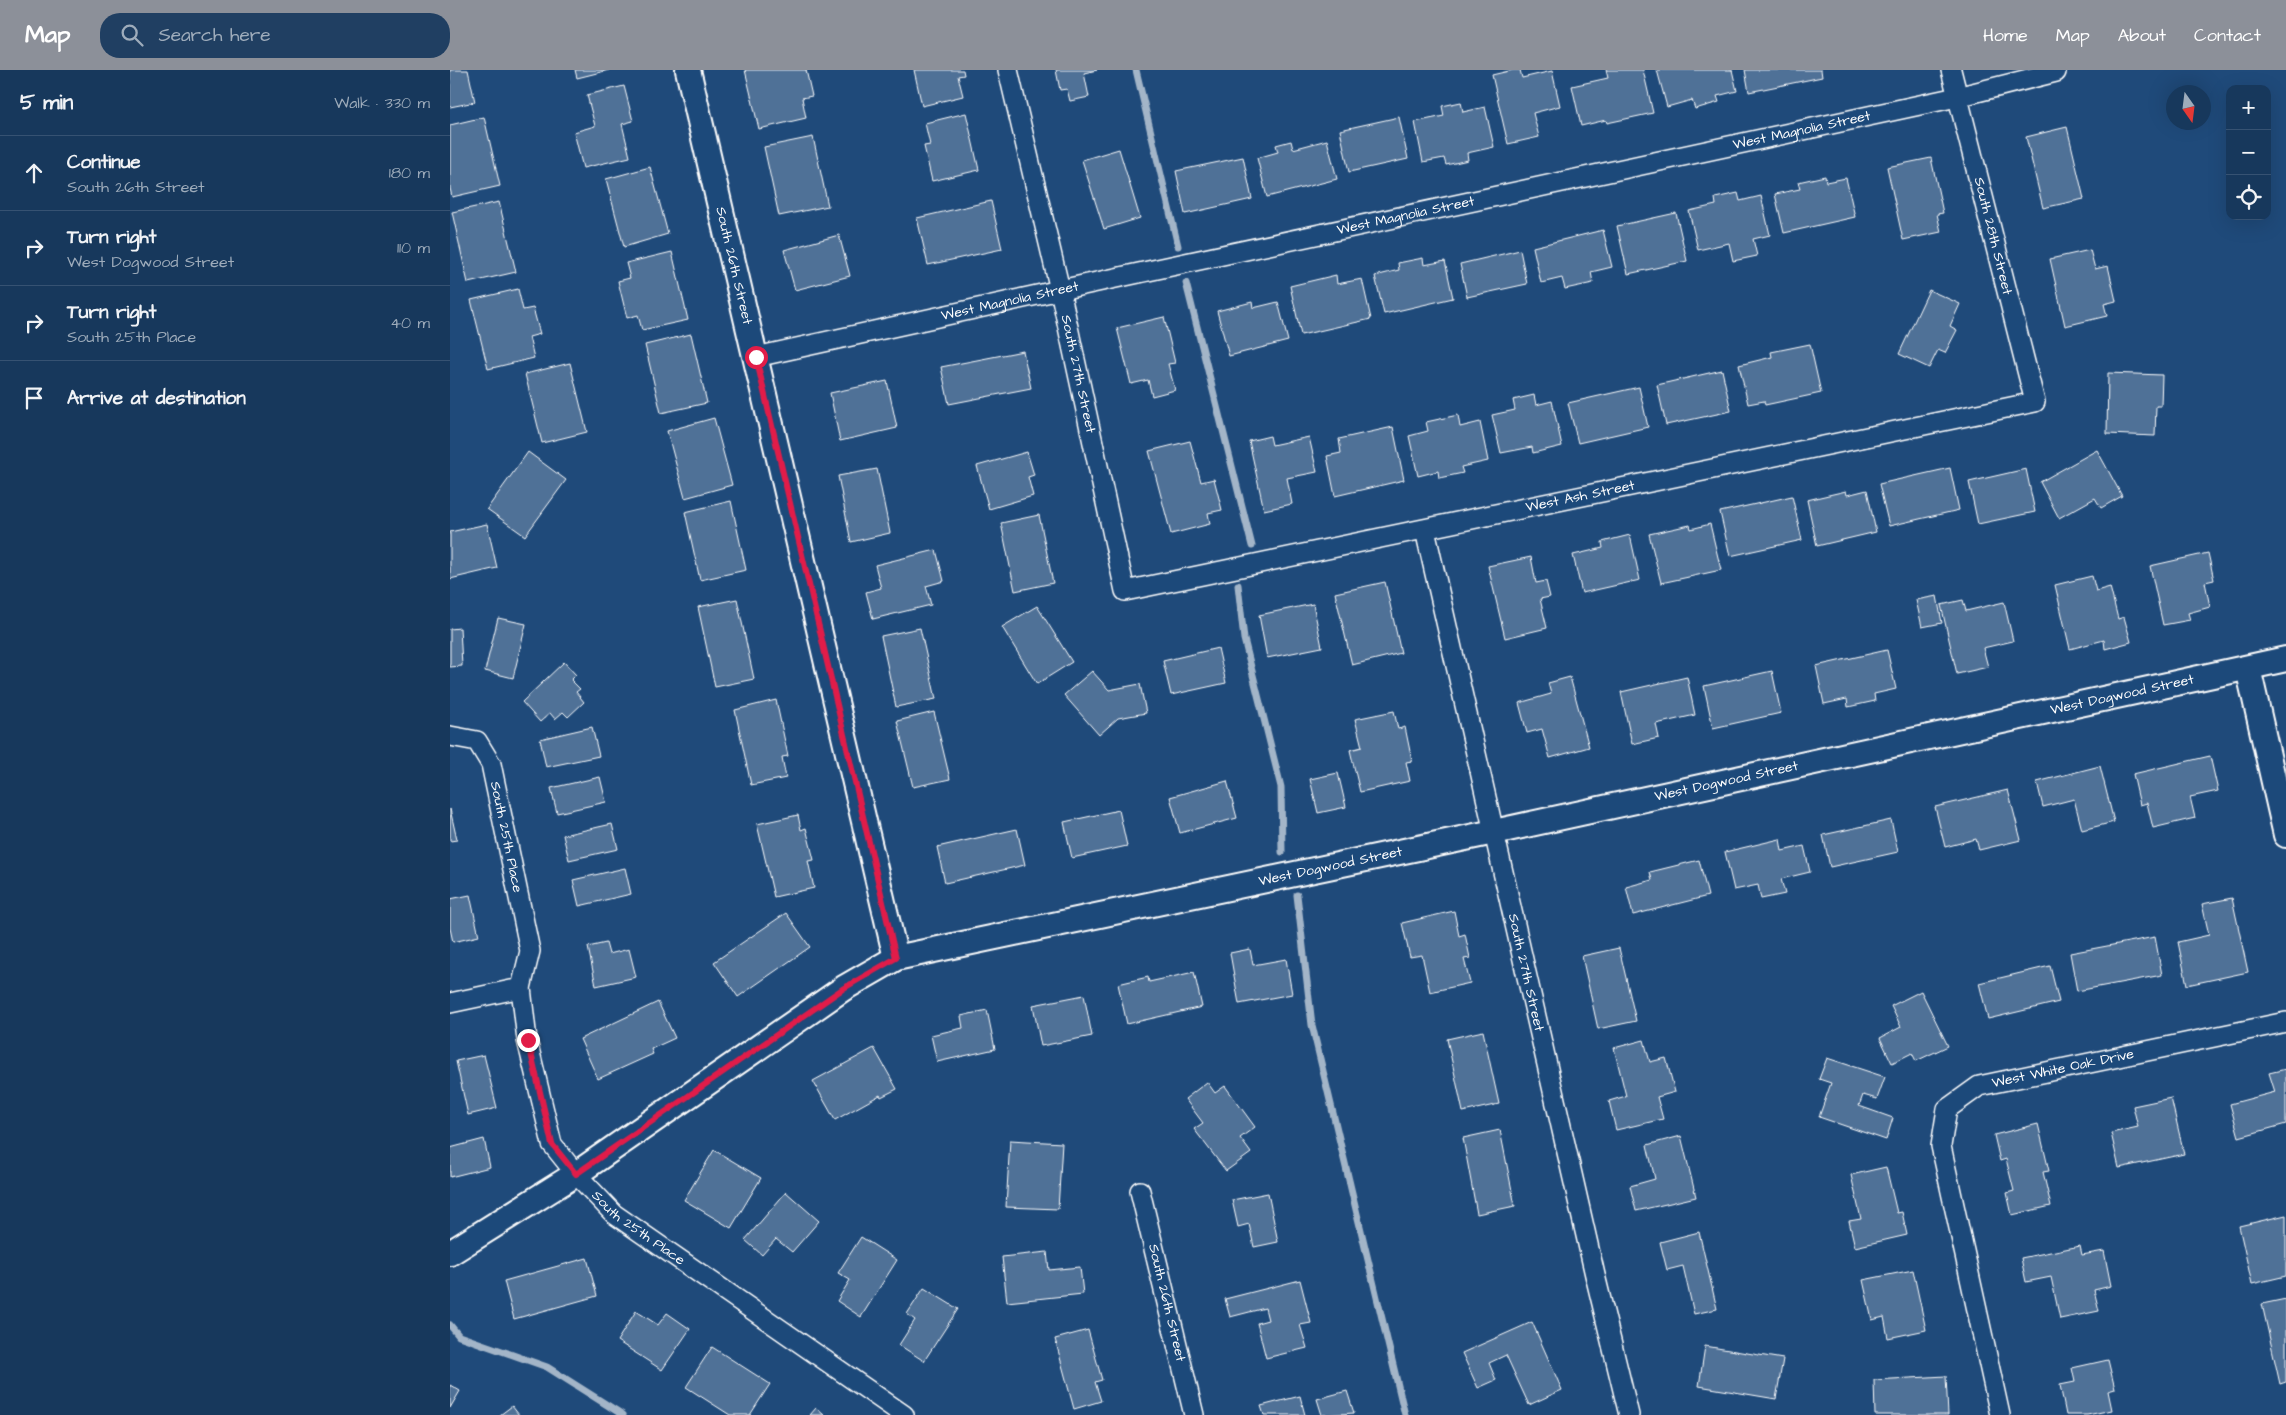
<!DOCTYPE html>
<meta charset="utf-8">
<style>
:root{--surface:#17385c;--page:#203f62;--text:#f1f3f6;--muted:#9eacbb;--line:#365272;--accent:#8c9099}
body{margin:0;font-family:"Architects Daughter",sans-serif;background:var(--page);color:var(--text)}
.controls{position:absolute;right:15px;top:15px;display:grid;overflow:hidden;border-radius:10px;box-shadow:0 5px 20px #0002}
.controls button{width:45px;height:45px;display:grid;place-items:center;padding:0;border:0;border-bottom:1px solid var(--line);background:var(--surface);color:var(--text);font:25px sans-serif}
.compass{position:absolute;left:1716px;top:15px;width:45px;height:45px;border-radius:50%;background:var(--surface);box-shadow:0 5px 20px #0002;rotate:166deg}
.stop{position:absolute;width:15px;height:15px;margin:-11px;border:4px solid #e11d48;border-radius:50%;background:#fff}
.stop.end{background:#e11d48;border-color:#fff;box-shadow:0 1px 5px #0008}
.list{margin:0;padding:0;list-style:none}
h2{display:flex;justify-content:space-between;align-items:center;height:65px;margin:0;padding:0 20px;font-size:21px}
h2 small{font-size:16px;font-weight:400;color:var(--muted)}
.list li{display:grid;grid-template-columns:32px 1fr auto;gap:15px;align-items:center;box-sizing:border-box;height:75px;padding:0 20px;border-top:1px solid var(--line)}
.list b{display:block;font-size:19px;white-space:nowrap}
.list p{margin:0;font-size:16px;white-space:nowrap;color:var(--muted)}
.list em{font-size:16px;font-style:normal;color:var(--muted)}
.icon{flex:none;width:28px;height:28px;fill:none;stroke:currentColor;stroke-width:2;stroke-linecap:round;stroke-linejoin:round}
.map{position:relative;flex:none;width:1836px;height:1345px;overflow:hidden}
header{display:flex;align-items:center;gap:30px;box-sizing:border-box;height:70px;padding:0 25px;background:var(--accent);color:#fff}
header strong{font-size:24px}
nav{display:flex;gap:28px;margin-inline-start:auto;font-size:18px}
.search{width:350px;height:45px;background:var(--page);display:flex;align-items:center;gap:12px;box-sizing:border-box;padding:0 18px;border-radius:20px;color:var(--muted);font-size:19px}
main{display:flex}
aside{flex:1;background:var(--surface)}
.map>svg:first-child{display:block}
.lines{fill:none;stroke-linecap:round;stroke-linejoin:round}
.stream{stroke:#a3b5c8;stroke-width:7}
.building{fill:#507197;stroke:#fff}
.minor-casing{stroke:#fff;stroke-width:22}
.tertiary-casing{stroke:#fff;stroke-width:28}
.minor{stroke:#1f4a7a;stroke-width:19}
.tertiary{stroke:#1f4a7a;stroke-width:24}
.route{stroke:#e11d48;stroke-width:6}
.labels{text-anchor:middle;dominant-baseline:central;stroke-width:4;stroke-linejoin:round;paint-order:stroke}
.street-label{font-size:14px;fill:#fff;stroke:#1f4a7a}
</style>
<header>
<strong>Map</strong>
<div class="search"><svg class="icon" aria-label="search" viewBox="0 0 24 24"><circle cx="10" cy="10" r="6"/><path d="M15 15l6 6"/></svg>Search here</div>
<nav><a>Home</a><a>Map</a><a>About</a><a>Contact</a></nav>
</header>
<main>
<aside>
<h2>5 min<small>Walk · 330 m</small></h2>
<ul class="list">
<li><svg class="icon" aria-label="ahead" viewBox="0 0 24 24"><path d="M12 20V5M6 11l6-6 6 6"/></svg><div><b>Continue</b><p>South 26th Street</p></div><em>180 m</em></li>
<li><svg class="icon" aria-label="right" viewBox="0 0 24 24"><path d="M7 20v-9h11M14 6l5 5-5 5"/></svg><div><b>Turn right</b><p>West Dogwood Street</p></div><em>110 m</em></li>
<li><svg class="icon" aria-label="right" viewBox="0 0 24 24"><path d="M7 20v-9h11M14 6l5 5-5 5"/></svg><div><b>Turn right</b><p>South 25th Place</p></div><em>40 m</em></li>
<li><svg class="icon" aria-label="arrive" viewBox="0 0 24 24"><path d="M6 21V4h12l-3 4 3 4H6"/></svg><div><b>Arrive at destination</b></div></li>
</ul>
</aside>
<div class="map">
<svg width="1836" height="1345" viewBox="0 0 1836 1345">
<rect width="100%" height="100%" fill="#1f4a7a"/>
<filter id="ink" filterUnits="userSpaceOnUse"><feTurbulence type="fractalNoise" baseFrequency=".02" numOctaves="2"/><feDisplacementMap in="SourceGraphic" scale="10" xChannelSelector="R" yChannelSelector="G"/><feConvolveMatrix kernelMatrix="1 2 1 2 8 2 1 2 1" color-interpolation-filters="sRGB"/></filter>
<g filter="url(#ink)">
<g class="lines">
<path class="stream" d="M 686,0 L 728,176
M 736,213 L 802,476
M 788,515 L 794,569 L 831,717 L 832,782
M 847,825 L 862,955 L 955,1345
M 0,1255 L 9,1266 L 97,1297 L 173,1345"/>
</g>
<path class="building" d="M 0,0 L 18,0 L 25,32 L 0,37 Z
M 125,0 L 159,0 L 127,8 Z
M 295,0 L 356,0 L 362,26 L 352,28 L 356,48 L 309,59 Z
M 464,0 L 513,0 L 514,5 L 508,6 L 513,26 L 472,36 Z
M 606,0 L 647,0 L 634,3 L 639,27 L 620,31 L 617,19 L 610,20 Z
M 1063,0 L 1070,0 L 1072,8 L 1102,1 L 1110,36 L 1083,43 L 1089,67 L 1058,74 L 1042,5 Z
M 1156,0 L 1193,0 L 1203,43 L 1157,53 L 1156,50 L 1131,56 L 1122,16 L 1158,8 Z
M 1207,0 L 1282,0 L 1287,21 L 1267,26 L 1269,32 L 1245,39 L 1242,30 L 1217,37 Z
M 1295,0 L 1371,0 L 1372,7 L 1299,22 Z
M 174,16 L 183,51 L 172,54 L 180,87 L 133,98 L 124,62 L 145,56 L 137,25 Z
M 1011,32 L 1013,42 L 1035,37 L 1044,77 L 1017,83 L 1018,90 L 996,95 L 994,88 L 973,92 L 965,52 L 994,46 L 992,36 Z
M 516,43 L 529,100 L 482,111 L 474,76 L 480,75 L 475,53 Z
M 34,47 L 50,116 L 2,127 L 0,118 L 0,55 Z
M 949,47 L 958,89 L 899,102 L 890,60 Z
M 1617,57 L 1634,129 L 1593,138 L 1576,67 Z
M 363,67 L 378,136 L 329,146 L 314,77 Z
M 877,70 L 887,109 L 817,127 L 807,88 L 828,82 L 826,75 L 841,71 L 843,79 Z
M 669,79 L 690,148 L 654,159 L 632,90 Z
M 793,87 L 802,129 L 735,144 L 726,101 Z
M 1481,88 L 1493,143 L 1487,144 L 1491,162 L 1453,170 L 1437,97 Z
M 200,97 L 218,164 L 174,177 L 156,109 Z
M 1375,106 L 1376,112 L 1396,108 L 1405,147 L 1334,163 L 1325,124 L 1350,119 L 1348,112 Z
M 1288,123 L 1290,131 L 1311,126 L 1320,165 L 1303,169 L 1307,186 L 1283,191 L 1279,173 L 1248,180 L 1239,141 L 1266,135 L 1265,128 Z
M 541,131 L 552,179 L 478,195 L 467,148 Z
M 49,132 L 66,202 L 18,213 L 2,142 Z
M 1226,143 L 1237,191 L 1178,204 L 1167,156 Z
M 1153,160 L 1162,197 L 1141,202 L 1143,213 L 1115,219 L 1112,208 L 1091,213 L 1083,177 Z
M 389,165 L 400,206 L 345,220 L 334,180 Z
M 1070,180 L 1077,214 L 1017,227 L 1010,194 Z
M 1640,180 L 1645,199 L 1658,196 L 1666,231 L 1654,234 L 1657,246 L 1615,256 L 1600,189 Z
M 222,182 L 238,250 L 192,260 L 188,245 L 177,248 L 168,211 L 180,208 L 176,193 Z
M 973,188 L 974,195 L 995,191 L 1003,228 L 934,244 L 925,206 L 949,200 L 948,193 Z
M 886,205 L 887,214 L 912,209 L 921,249 L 851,265 L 840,216 Z
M 68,219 L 73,240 L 83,238 L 90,264 L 79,267 L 84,288 L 38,299 L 21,230 Z
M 1479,220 L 1510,234 L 1500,256 L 1507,260 L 1495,283 L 1488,280 L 1479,298 L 1449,284 Z
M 802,232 L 803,238 L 828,232 L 838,271 L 779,286 L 767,241 Z
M 714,247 L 725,293 L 718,294 L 725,320 L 702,326 L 698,310 L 681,314 L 667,258 Z
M 241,264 L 257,333 L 211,343 L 195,275 Z
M 1360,274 L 1371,323 L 1315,335 L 1314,331 L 1298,334 L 1289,295 L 1322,287 L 1321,282 Z
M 573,281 L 581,318 L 499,334 L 491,297 Z
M 120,293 L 137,362 L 92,373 L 75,304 Z
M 1272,300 L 1281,341 L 1216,355 L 1207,315 Z
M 1658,303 L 1712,305 L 1711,336 L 1706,336 L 1705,366 L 1657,364 Z
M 437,311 L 447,358 L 390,371 L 380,323 Z
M 1189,317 L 1198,357 L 1128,373 L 1118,333 Z
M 1084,325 L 1086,335 L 1102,331 L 1112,376 L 1083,383 L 1082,377 L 1051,383 L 1042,345 L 1065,340 L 1063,330 Z
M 1008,345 L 1010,357 L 1030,352 L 1038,391 L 1011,397 L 1013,403 L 989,408 L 988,401 L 968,406 L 959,366 L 978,361 L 976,352 Z
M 264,348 L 282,415 L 235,428 L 217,361 Z
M 943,357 L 954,410 L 885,426 L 877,386 L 891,383 L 889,369 Z
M 820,366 L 822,375 L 859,367 L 867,402 L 837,408 L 842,434 L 814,440 L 799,371 Z
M 740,371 L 751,412 L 764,409 L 772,440 L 758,443 L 760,454 L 721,464 L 699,381 Z
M 1647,380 L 1672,426 L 1651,438 L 1645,428 L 1609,448 L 1590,412 Z
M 78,382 L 116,410 L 75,466 L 37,439 Z
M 577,382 L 584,405 L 578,407 L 583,426 L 539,439 L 527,396 Z
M 1500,398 L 1509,440 L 1439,456 L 1429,414 Z
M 427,399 L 440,463 L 401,472 L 388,406 Z
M 1576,399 L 1585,442 L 1528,454 L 1519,412 Z
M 1417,420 L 1426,462 L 1367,476 L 1357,430 L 1396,421 L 1397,425 Z
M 1342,426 L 1352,470 L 1280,486 L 1270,442 Z
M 281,431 L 296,500 L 250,510 L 235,442 Z
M 589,445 L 603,513 L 565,521 L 551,453 Z
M 37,454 L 47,498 L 0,509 L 0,462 Z
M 1260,454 L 1271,500 L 1211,513 L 1199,464 L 1240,455 L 1241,459 Z
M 1180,465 L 1190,510 L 1132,523 L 1123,485 L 1153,478 L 1152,472 Z
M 486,480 L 494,511 L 476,516 L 481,535 L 423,549 L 416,522 L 431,518 L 425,495 Z
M 1758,483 L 1764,510 L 1755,512 L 1760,537 L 1738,543 L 1740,550 L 1713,555 L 1700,496 Z
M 1081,487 L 1086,513 L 1096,511 L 1100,527 L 1090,529 L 1097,558 L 1055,568 L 1038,496 Z
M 1642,506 L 1646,521 L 1660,517 L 1668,549 L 1674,547 L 1681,572 L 1655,579 L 1654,570 L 1620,579 L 1605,515 Z
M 935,512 L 951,583 L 902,595 L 885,523 Z
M 1487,526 L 1492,553 L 1472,557 L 1466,530 Z
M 287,529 L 304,609 L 265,617 L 248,537 Z
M 1513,530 L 1516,541 L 1554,532 L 1563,571 L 1533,578 L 1538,597 L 1507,604 L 1491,535 Z
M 863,534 L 872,577 L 817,588 L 809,545 Z
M 587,536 L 622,592 L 587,614 L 552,557 Z
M 48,548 L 76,554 L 63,608 L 35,601 Z
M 10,558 L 12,596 L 0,597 L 0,559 Z
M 470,558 L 486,629 L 446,637 L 431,566 Z
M 768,578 L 776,613 L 721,625 L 713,591 Z
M 1437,580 L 1446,619 L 1424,624 L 1425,631 L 1398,637 L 1397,629 L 1374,634 L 1366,596 Z
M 114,592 L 126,605 L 121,610 L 130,619 L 126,622 L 134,632 L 118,647 L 113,642 L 105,649 L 100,643 L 90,652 L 72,632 Z
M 642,601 L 659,620 L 690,614 L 696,643 L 668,648 L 649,665 L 614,625 Z
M 1322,601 L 1331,643 L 1263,658 L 1254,616 Z
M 1120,607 L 1139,677 L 1100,688 L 1092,659 L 1077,663 L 1069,633 L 1101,624 L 1098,613 Z
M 1237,607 L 1245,645 L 1206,654 L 1209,668 L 1182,674 L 1171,622 Z
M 326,630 L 338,686 L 332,687 L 336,708 L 301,715 L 285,640 Z
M 944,641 L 948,659 L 955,657 L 962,691 L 956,692 L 960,711 L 910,722 L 900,680 L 912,677 L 905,649 Z
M 484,642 L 500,709 L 463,717 L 447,651 Z
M 142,657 L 149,686 L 96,697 L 90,669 Z
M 1760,686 L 1768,721 L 1740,727 L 1745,748 L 1703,758 L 1697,733 L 1690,735 L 1683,704 Z
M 1650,696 L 1664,752 L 1632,760 L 1624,729 L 1593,737 L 1587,712 Z
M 888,703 L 896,737 L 868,743 L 860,709 Z
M 150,707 L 156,732 L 107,743 L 101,718 Z
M 777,711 L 787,748 L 730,763 L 720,727 Z
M 1558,720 L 1571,770 L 1529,780 L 1526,769 L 1495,777 L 1485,737 Z
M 0,739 L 7,770 L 0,771 Z
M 669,740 L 677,776 L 622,788 L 614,752 Z
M 348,745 L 351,760 L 356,758 L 364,790 L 358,791 L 364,818 L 324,827 L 307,754 Z
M 1441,750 L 1448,782 L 1380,797 L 1373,765 Z
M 162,754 L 168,779 L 119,790 L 113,765 Z
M 567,759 L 575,795 L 495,813 L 487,777 Z
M 1330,769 L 1332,781 L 1354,776 L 1360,802 L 1331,809 L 1335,824 L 1311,829 L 1308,815 L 1284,820 L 1275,782 Z
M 1249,790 L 1258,826 L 1183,845 L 1176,817 L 1202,810 L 1200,802 Z
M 175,798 L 181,824 L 129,836 L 123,810 Z
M 20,825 L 29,866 L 3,872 L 0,858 L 0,829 Z
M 1782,828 L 1798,902 L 1737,915 L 1728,872 L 1759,865 L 1752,834 Z
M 1004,841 L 1009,866 L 1015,864 L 1020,888 L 1014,889 L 1020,913 L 980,922 L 972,885 L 960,887 L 952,853 Z
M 336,843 L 360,877 L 288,927 L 264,892 Z
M 1705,867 L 1712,905 L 1627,921 L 1620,883 Z
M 156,873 L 159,884 L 179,879 L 186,907 L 146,916 L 138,877 Z
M 1169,878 L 1186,951 L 1148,959 L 1132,886 Z
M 800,879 L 803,895 L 836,889 L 842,924 L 789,934 L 780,883 Z
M 1600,896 L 1609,932 L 1538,949 L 1529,913 Z
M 744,902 L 752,937 L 677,954 L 668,914 L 698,907 L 699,912 Z
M 1471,921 L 1498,976 L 1466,991 L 1462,983 L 1442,993 L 1430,968 L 1451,957 L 1441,936 Z
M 634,925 L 642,966 L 591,976 L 583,935 Z
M 208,932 L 225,968 L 201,979 L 203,984 L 148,1009 L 130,969 Z
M 537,940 L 545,979 L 487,992 L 481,965 L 513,958 L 511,946 Z
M 1033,961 L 1049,1034 L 1013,1042 L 997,969 Z
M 1194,970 L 1200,992 L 1216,988 L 1225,1022 L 1207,1027 L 1213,1049 L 1166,1060 L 1159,1031 L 1176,1026 L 1164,978 Z
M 424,978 L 447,1019 L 431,1027 L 430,1025 L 385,1050 L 363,1011 Z
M 34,985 L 47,1038 L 18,1045 L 6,991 Z
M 1377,988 L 1435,1007 L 1427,1029 L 1413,1025 L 1409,1036 L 1443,1048 L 1436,1070 L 1369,1047 L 1381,1013 L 1369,1009 Z
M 1836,999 L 1836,1054 L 1789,1067 L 1780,1034 L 1825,1022 L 1819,1003 Z
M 757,1012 L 765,1023 L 775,1016 L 805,1057 L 790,1068 L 801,1083 L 776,1101 L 744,1059 L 753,1053 L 735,1029 Z
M 1721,1028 L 1734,1084 L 1669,1098 L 1661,1063 L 1688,1057 L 1683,1036 Z
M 1588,1054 L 1599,1101 L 1593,1102 L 1601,1136 L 1562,1145 L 1557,1123 L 1564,1121 L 1556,1089 L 1550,1091 L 1544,1065 Z
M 1050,1060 L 1065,1136 L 1027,1144 L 1013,1068 Z
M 1231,1066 L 1246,1127 L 1186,1141 L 1180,1116 L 1205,1109 L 1197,1075 Z
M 34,1069 L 40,1097 L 0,1107 L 0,1078 Z
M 560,1070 L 612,1073 L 608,1139 L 556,1137 Z
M 264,1080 L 311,1108 L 281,1158 L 234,1130 Z
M 1436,1097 L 1447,1143 L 1452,1142 L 1457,1165 L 1405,1177 L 1399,1151 L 1411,1149 L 1401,1105 Z
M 336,1122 L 369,1151 L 342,1182 L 326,1169 L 312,1185 L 295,1170 Z
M 818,1123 L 828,1172 L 804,1177 L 799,1154 L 788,1157 L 782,1130 Z
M 1836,1145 L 1836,1206 L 1802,1214 L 1789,1156 Z
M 1249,1162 L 1267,1239 L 1244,1244 L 1233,1196 L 1217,1200 L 1210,1172 Z
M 411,1167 L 447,1190 L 411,1247 L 387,1231 L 400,1210 L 388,1203 Z
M 1630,1176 L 1632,1185 L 1654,1181 L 1661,1216 L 1644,1220 L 1649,1241 L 1610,1249 L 1601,1207 L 1576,1212 L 1571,1188 Z
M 597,1182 L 599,1200 L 630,1197 L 633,1224 L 557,1232 L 552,1187 Z
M 137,1188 L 147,1226 L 64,1249 L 54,1211 Z
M 1463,1200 L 1476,1260 L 1438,1268 L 1434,1247 L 1422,1250 L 1413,1210 Z
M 850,1210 L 861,1253 L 850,1255 L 857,1278 L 816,1288 L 807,1253 L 818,1250 L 815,1238 L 780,1247 L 775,1229 Z
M 474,1218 L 508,1239 L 474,1291 L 449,1275 L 465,1250 L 457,1244 Z
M 1836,1229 L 1836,1312 L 1830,1314 L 1812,1234 Z
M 186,1241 L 208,1255 L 217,1243 L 240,1259 L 212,1300 L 167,1271 Z
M 1082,1252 L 1112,1320 L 1079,1335 L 1056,1285 L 1039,1293 L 1046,1310 L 1028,1318 L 1012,1283 Z
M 638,1260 L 652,1310 L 645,1312 L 651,1331 L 624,1339 L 605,1269 Z
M 1255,1276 L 1333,1289 L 1326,1329 L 1249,1316 Z
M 262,1277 L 320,1314 L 300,1345 L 280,1345 L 236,1317 Z
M 1658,1290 L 1665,1319 L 1658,1321 L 1662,1340 L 1637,1345 L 1616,1345 L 1610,1315 L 1625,1312 L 1622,1298 Z
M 1496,1306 L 1498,1345 L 1425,1345 L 1424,1310 Z
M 0,1315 L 10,1321 L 0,1338 Z
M 897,1321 L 904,1343 L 872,1345 L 867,1329 Z
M 850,1326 L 855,1345 L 814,1345 L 811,1336 Z
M 62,1336 L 69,1345 L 50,1345 Z
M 366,1338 L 374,1345 L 360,1345 Z"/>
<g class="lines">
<g class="minor-casing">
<g id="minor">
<path id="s1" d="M 558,0 L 610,220 L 675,521 L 1585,332 L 1501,0"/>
<path id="s2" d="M 306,287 L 610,220 L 1507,27 L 1606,2"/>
<path id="s3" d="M 975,460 L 1145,1205 L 1179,1345"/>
<path id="s4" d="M 0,666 L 27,671 L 41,694 L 80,881 L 71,918 L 77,970 L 102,1074 L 126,1104 L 164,1144 L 454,1345"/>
<path d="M 0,933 L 71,918"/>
<path id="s5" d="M 690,1121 L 744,1345"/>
<path id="s6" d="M 1550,1345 L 1491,1076 L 1497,1039 L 1529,1016 L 1836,952"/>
</g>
</g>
<g class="tertiary-casing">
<g id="tertiary">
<path id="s7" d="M 238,0 L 446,888"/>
<path d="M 1798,598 L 1836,765"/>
<path id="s8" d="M 0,1183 L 126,1104 L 394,918 L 446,888 L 1044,762 L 1836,589"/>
</g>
</g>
<use href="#minor" class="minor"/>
<use href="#tertiary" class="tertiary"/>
</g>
</g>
<g class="lines" filter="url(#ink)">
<path class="route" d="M 78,970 L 102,1074 L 126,1104 L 394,918 L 446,888 L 306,287"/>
</g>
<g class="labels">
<g class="street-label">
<text stroke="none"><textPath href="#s2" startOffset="1070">West Magnolia Street</textPath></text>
<text stroke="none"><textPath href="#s2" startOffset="665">West Magnolia Street</textPath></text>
<text transform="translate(1543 166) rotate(76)">South 28th Street</text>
<text stroke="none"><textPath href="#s7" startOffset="201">South 26th Street</textPath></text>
<text stroke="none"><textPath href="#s2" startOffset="260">West Magnolia Street</textPath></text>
<text stroke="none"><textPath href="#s1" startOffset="312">South 27th Street</textPath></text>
<text stroke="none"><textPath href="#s1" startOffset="999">West Ash Street</textPath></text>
<text stroke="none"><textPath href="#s8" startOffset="1789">West Dogwood Street</textPath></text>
<text stroke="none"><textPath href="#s8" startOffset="1384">West Dogwood Street</textPath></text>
<text stroke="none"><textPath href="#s4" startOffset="129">South 25th Place</textPath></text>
<text stroke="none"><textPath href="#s8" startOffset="979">West Dogwood Street</textPath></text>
<text stroke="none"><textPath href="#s3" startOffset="454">South 27th Street</textPath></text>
<text stroke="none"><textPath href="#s6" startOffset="438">West White Oak Drive</textPath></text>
<text stroke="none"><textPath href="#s4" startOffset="564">South 25th Place</textPath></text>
<text stroke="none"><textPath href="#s5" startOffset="115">South 26th Street</textPath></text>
</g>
</g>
</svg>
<div class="controls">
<button>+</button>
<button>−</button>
<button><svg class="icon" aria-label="locate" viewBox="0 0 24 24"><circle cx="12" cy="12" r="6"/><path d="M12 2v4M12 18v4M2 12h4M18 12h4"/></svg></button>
</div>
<svg class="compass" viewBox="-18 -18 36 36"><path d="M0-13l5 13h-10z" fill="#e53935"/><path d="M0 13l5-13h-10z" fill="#9eacbb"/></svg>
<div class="stop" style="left:306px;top:287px"></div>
<div class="stop end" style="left:78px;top:970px"></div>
</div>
</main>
